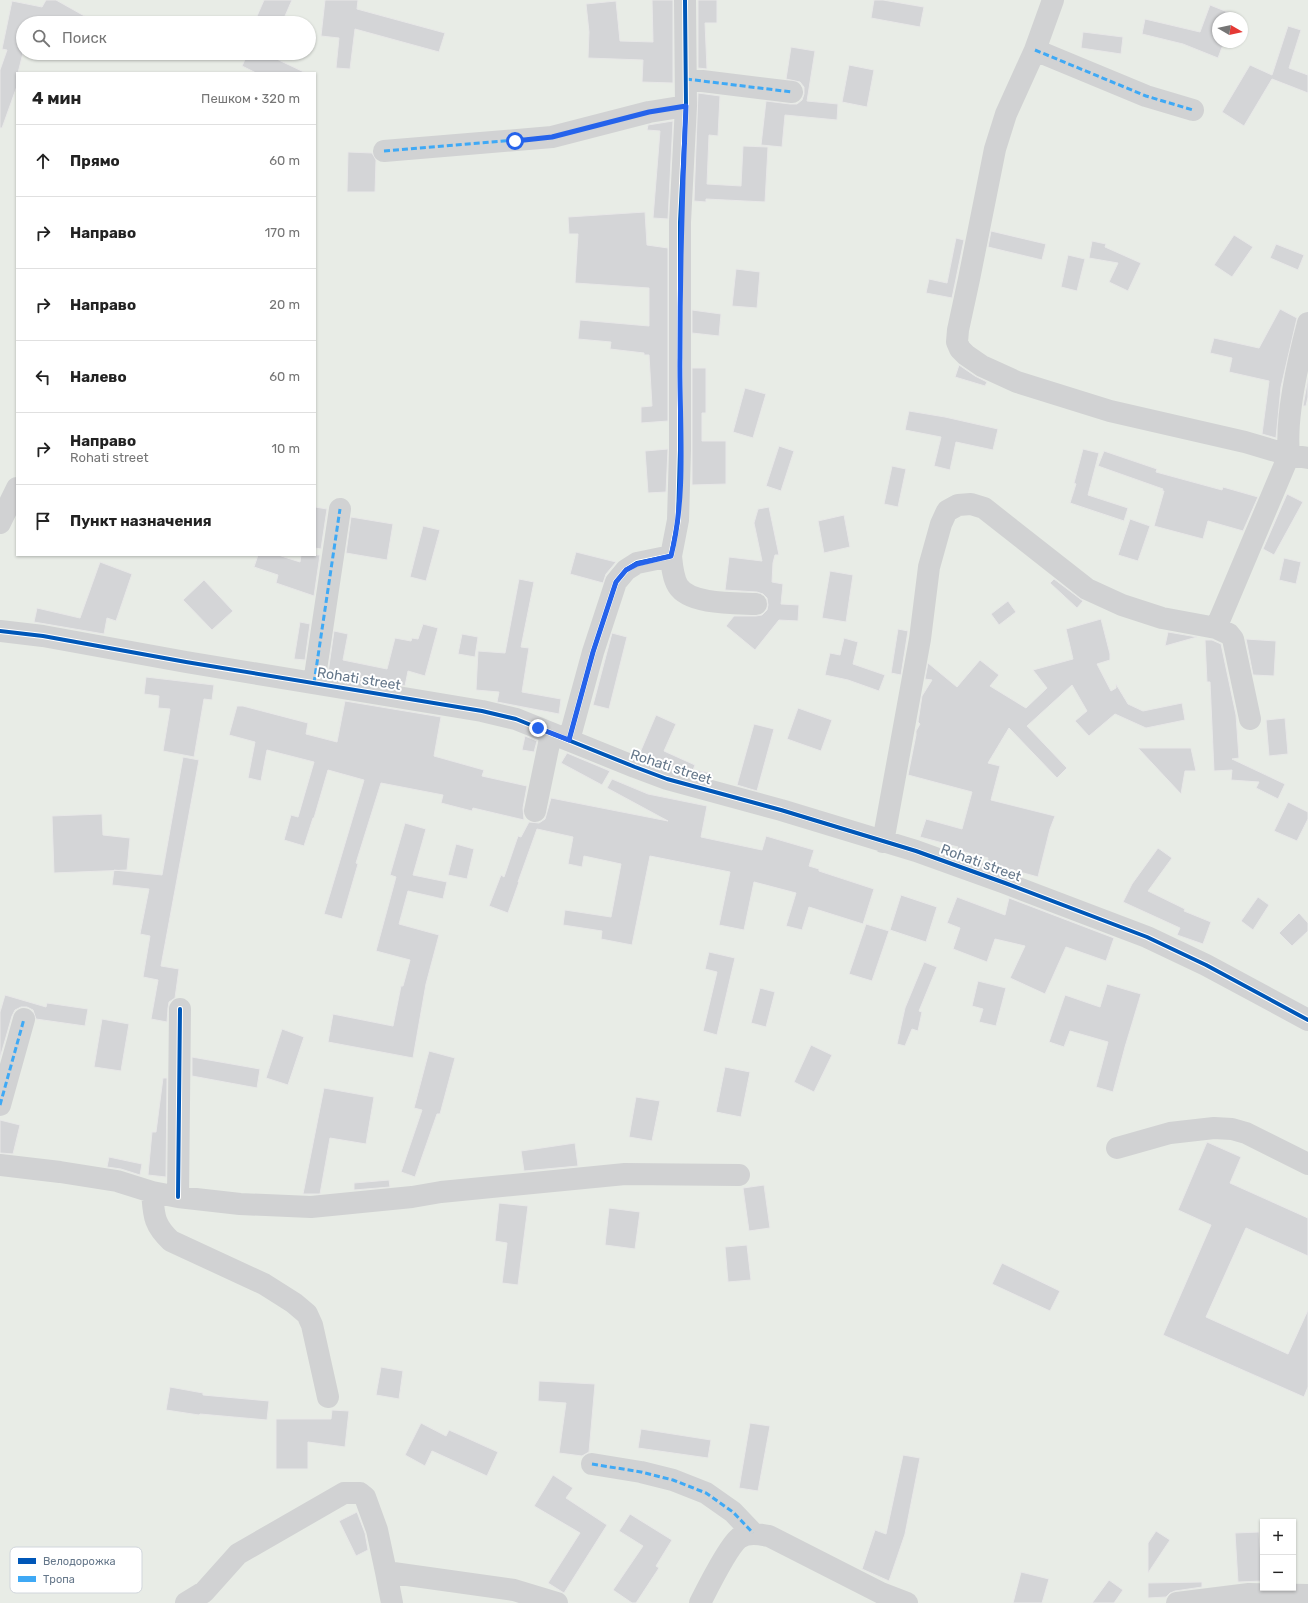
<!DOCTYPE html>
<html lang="ru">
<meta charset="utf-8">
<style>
:root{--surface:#fff;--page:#f2f2f2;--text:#222;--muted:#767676;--line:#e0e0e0}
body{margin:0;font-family:Rubik,sans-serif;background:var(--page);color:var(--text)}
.controls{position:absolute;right:12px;bottom:12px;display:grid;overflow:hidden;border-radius:0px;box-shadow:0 1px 3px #0004}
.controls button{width:36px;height:36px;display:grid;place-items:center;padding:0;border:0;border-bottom:1px solid var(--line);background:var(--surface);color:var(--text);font:20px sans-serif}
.compass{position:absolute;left:1212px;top:12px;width:36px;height:36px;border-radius:50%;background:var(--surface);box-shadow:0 1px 3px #0004;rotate:99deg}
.stop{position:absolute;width:12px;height:12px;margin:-9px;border:3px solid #2563eb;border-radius:50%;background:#fff}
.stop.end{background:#2563eb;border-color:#fff;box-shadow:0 1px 4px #0008}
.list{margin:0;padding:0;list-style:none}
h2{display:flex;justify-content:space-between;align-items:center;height:52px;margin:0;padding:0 16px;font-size:17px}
h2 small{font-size:13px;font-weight:400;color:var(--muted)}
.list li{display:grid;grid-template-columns:26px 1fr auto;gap:12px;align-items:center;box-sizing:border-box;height:72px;padding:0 16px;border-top:1px solid var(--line)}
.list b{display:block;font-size:15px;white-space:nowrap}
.list p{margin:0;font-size:13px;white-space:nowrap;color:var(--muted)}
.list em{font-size:13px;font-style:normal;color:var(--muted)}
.icon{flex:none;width:22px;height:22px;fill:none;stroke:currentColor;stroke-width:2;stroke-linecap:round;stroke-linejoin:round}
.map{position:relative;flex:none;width:1308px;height:1603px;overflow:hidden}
.search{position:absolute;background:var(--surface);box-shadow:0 1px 3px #0004;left:16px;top:16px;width:300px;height:44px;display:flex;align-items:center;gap:10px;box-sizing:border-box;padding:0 14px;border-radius:22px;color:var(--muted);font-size:15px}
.panel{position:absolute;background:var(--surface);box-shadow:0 1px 3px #0004;left:16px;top:72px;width:300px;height:484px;border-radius:0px}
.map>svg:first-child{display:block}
.green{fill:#e8ece6;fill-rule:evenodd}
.building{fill:#d4d5d7;stroke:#e8e8e8}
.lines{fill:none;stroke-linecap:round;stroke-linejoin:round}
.minor{stroke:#d1d2d3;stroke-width:22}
.quiet{stroke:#3fa9f5;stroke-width:3;stroke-dasharray:6 3;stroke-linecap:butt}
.cycleway-casing{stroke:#fff;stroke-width:6}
.cycleway{stroke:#0057b8;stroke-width:4}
.route{stroke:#2563eb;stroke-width:5}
.labels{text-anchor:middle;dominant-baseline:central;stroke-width:4;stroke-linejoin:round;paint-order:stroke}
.street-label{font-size:14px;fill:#66788b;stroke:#fff}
.key{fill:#fff;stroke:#d1d6dc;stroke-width:1}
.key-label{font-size:11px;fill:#66788b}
</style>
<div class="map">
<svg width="1308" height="1603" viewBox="0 0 1308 1603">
<rect width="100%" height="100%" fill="#f8f8f8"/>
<path class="green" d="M 0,0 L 1308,0 L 1308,1603 L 0,1603 ZM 1218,18 L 1242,18 L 1242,42 L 1218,42 ZM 23,23 L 309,23 L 309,53 L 23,53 ZM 17,73 L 315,73 L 315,555 L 17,555 ZM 1263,1522 L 1293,1522 L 1293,1588 L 1263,1588 Z"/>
<path class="building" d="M 46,0 L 56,0 L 97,23 L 23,23 L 23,53 L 18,73 L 17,73 L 17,86 L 2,128 L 0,128 L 0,70 L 7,50 L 2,49 L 12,1 L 42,7 Z
M 264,0 L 292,0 L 282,23 L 254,23 Z
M 325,0 L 358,0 L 357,9 L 445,33 L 439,52 L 355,29 L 350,69 L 336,68 L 339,38 L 321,36 Z
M 652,0 L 673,0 L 673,83 L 642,82 L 643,60 L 588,58 L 589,32 L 586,4 L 616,1 L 620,41 L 653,42 Z
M 698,0 L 717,0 L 717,23 L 705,23 L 707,69 L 698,68 Z
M 874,0 L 883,0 L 924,7 L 920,27 L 871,18 Z
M 1210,5 L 1235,15 L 1234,18 L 1218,18 L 1218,42 L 1224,42 L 1218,58 L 1183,44 L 1142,34 L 1145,19 L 1200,32 Z
M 1288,26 L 1301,30 L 1289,68 L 1308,75 L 1308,93 L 1272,79 L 1244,126 L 1222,112 L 1250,65 L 1272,75 Z
M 1083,32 L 1123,37 L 1121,54 L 1081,48 Z
M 791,47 L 815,51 L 807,101 L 838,104 L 837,120 L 785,115 L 782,147 L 761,145 L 766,101 L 790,104 L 797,104 L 802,100 L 804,94 L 804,87 L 800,82 L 786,79 Z
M 248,53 L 264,53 L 306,73 L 256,73 L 242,66 Z
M 849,65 L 874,70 L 867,107 L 842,102 Z
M 698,93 L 720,96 L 718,136 L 709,135 L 707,184 L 741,186 L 743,146 L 768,147 L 765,202 L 706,199 L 706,202 L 694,201 Z
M 673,121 L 668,219 L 653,218 L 660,131 L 647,130 L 648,125 Z
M 348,152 L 372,153 L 376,160 L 375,192 L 347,192 Z
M 645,212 L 647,245 L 668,248 L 668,421 L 641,423 L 641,407 L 652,406 L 649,355 L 644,355 L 644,353 L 610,349 L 611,342 L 578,339 L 580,320 L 649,326 L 649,288 L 575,283 L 578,234 L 569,234 L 568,217 Z
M 991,231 L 1046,244 L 1042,260 L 988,247 Z
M 1234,235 L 1253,247 L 1232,277 L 1214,265 Z
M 956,238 L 964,240 L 952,298 L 926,293 L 929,279 L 947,283 Z
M 1092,241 L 1106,244 L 1105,247 L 1141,263 L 1128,291 L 1109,282 L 1118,263 L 1089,258 Z
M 1276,244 L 1304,255 L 1298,270 L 1270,258 Z
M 1068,255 L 1085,259 L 1077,291 L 1061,287 Z
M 736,269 L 760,272 L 757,308 L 732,306 Z
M 1280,309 L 1297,318 L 1281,387 L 1276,438 L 1262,434 L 1269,381 L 1229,372 L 1232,358 L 1210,353 L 1214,338 L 1259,348 Z
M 692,310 L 721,314 L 719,336 L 692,333 Z
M 959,365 L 975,376 L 987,382 L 985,386 L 955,377 Z
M 692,368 L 706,368 L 706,413 L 702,413 L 702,441 L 726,441 L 726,484 L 692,485 Z
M 1308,378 L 1308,397 L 1306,406 L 1303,406 Z
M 745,388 L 766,394 L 753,438 L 733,432 Z
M 909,411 L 945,417 L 998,429 L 993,450 L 956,442 L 950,470 L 934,466 L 941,437 L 905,430 Z
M 779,446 L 794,451 L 781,491 L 766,486 Z
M 668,449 L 666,492 L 648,493 L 645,451 Z
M 1083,449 L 1099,453 L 1088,495 L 1128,508 L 1124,521 L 1070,503 L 1076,484 L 1074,483 Z
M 1104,451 L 1157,469 L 1156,472 L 1222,490 L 1223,487 L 1258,497 L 1243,531 L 1208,521 L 1203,539 L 1154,526 L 1164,491 L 1162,491 L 1163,489 L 1098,466 Z
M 892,466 L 906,469 L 898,507 L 884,504 Z
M 1287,494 L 1303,502 L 1274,555 L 1263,549 Z
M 315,507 L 327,509 L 321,549 L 315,548 Z
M 769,507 L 779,555 L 775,555 L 773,563 L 772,582 L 783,584 L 781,604 L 799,605 L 798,621 L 779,620 L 755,650 L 726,626 L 734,616 L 756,616 L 762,615 L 767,610 L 768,605 L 767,598 L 763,594 L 757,592 L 725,590 L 729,557 L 762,561 L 754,523 L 758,509 Z
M 844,515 L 850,547 L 824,553 L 818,521 Z
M 351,517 L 393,524 L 387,560 L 346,553 Z
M 1130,519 L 1150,526 L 1138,561 L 1118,555 Z
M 423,526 L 440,530 L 426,581 L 410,577 Z
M 576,552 L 616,562 L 606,574 L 603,583 L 570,574 Z
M 258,555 L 278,555 L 300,562 L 301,555 L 320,555 L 314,596 L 276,583 L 278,575 L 254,567 Z
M 1284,558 L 1301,562 L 1296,584 L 1279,580 Z
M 100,562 L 132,574 L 116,621 L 107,618 L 104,634 L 34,622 L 37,608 L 80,618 Z
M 830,571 L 853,575 L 846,622 L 822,618 Z
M 519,579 L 534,582 L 521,647 L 529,648 L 522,692 L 561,699 L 559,714 L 497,702 L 499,692 L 476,690 L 478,651 L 505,653 Z
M 1054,579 L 1083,601 L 1077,608 L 1050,583 Z
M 204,580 L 233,611 L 212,630 L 183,600 Z
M 1008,601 L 1016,612 L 999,625 L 991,614 Z
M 1101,619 L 1110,654 L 1110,660 L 1097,664 L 1111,691 L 1116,688 L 1116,684 L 1128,704 L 1143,711 L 1182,703 L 1185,720 L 1146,728 L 1115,714 L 1089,736 L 1075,721 L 1087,711 L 1072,685 L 1027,726 L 1067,768 L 1057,778 L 1009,728 L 988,763 L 1000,766 L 991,800 L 1055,816 L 1050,829 L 1038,877 L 987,863 L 988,858 L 957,850 L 958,847 L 920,837 L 926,819 L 962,829 L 972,792 L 908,775 L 916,735 L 916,731 L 920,724 L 918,722 L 922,696 L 932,680 L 925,679 L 928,663 L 957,687 L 980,660 L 999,675 L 990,686 L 1026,708 L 1047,688 L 1033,670 L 1073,659 L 1066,629 Z
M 300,622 L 310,624 L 305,660 L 294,659 Z
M 423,624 L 438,628 L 425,676 L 408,671 L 405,686 L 328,673 L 334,631 L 348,634 L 343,660 L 387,669 L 395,638 L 411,641 L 412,638 L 418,639 Z
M 898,629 L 908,631 L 901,675 L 891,673 Z
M 1168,632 L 1197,637 L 1165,646 Z
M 612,633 L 627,637 L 609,709 L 593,705 Z
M 462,634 L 478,637 L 475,657 L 458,654 Z
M 844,638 L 858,642 L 853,664 L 885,675 L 879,691 L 848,680 L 825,675 L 830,653 L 840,655 Z
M 1246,639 L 1276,641 L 1274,676 L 1253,675 Z
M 1205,640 L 1212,640 L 1221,644 L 1236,715 L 1239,758 L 1232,759 L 1285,784 L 1278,799 L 1256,788 L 1259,782 L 1231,780 L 1232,770 L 1214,771 L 1210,682 L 1207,682 Z
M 146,677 L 214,685 L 212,700 L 204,699 L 194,757 L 163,751 L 170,709 L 158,708 L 159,696 L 144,694 Z
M 345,701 L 441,717 L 434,756 L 484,770 L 482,776 L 527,786 L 523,808 L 524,820 L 473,808 L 472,811 L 441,803 L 443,795 L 381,783 L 356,863 L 358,864 L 342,919 L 324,914 L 364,780 L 328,770 L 314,818 L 313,818 L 304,846 L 284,840 L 291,815 L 298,817 L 314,762 L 267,750 L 261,781 L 248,778 L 255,742 L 229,735 L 237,706 L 243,706 L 308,723 L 306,734 L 337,742 Z
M 798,708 L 832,720 L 821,751 L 787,739 Z
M 656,715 L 676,724 L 664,751 L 695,765 L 693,770 L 713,773 L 712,778 L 671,767 L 639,755 Z
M 1285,718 L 1288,754 L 1269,756 L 1266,720 Z
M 754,724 L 774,729 L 757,791 L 737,785 Z
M 525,736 L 537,741 L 534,752 L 522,750 Z
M 1138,748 L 1191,748 L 1196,771 L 1185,771 L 1181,794 Z
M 567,753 L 610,771 L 602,785 L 561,763 Z
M 183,757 L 199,760 L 161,966 L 179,969 L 175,998 L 169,1002 L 168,1008 L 167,1022 L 151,1019 L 158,980 L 143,977 L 150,936 L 140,934 L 149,889 L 112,885 L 114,870 L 162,875 Z
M 612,779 L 648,794 L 707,806 L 701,837 L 762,850 L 766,836 L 814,850 L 809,866 L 819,869 L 819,871 L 874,889 L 863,924 L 809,907 L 802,930 L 786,926 L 796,893 L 754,882 L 744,930 L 719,925 L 730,872 L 650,856 L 632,945 L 601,939 L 602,931 L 563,925 L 565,910 L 611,917 L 621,864 L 584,856 L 582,867 L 568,864 L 573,837 L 537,829 L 518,882 L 519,882 L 508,913 L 489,906 L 501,875 L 504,877 L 518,836 L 521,837 L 529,822 L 539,823 L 545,819 L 551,798 L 668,821 L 607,788 Z
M 1288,802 L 1308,812 L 1308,819 L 1297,841 L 1274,831 Z
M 102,814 L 103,835 L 130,838 L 127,870 L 54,873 L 52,816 Z
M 405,823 L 426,829 L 413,875 L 447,882 L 443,899 L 408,891 L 399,924 L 439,935 L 426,984 L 413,1058 L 328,1042 L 333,1014 L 393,1026 L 401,986 L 403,986 L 410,960 L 376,951 L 396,877 L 390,875 Z
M 456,844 L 474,849 L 467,879 L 448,875 Z
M 1158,848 L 1172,858 L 1148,891 L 1185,909 L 1184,911 L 1211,922 L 1203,944 L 1177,935 L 1180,928 L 1123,902 L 1132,884 Z
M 901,895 L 937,907 L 926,942 L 890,930 Z
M 957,897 L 1005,915 L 1009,898 L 1114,938 L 1106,961 L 1066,947 L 1045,994 L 1010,978 L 1025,946 L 995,939 L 987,962 L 953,949 L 960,928 L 947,923 Z
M 1258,897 L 1269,905 L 1253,930 L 1241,921 Z
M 1299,913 L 1308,923 L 1308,931 L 1292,946 L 1279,933 Z
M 866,924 L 889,931 L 872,981 L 849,974 Z
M 709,952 L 735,958 L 717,1035 L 703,1031 L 717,972 L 705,969 Z
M 924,962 L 937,967 L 919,1011 L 922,1012 L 918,1031 L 912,1029 L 905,1046 L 897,1044 L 905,1008 Z
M 978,981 L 1006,988 L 996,1026 L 979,1022 L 983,1009 L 972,1006 Z
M 1107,984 L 1141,994 L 1125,1047 L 1113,1092 L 1096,1087 L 1108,1042 L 1070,1031 L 1064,1047 L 1049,1042 L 1065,995 L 1100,1007 Z
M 760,988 L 775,992 L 766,1027 L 751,1023 Z
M 5,995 L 46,1007 L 47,1003 L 88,1009 L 85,1026 L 36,1019 L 33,1010 L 27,1007 L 21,1007 L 15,1010 L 12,1016 L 0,1058 L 0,1012 Z
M 102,1019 L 129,1024 L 121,1071 L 94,1067 Z
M 282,1029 L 304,1037 L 288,1085 L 266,1078 Z
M 811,1045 L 832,1055 L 814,1092 L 794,1082 Z
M 429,1051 L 455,1058 L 440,1114 L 437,1114 L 415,1177 L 401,1172 L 422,1110 L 414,1108 Z
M 192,1057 L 260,1069 L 257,1088 L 192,1076 Z
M 725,1067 L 750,1072 L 741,1117 L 716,1112 Z
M 163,1078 L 167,1078 L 166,1177 L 148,1175 L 152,1132 L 156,1132 Z
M 324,1088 L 374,1097 L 366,1144 L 330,1138 L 320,1194 L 303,1194 Z
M 636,1097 L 660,1101 L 652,1141 L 629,1137 Z
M 0,1120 L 20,1125 L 13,1154 L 0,1153 Z
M 1207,1142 L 1241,1157 L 1230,1183 L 1308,1218 L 1308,1256 L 1246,1228 L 1206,1317 L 1288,1354 L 1308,1310 L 1308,1387 L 1304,1397 L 1163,1335 L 1211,1225 L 1178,1210 Z
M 575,1143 L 578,1166 L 524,1171 L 521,1151 Z
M 109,1157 L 142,1164 L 140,1175 L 121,1169 L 107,1167 Z
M 389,1180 L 390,1187 L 354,1190 L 354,1183 Z
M 764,1185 L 770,1228 L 749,1231 L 743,1188 Z
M 499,1203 L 528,1206 L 518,1285 L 502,1283 L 507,1243 L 495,1241 Z
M 609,1208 L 640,1212 L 635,1249 L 605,1245 Z
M 747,1245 L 751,1280 L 728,1282 L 725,1247 Z
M 1002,1263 L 1060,1291 L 1050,1311 L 992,1284 Z
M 381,1367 L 403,1371 L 399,1399 L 376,1395 Z
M 539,1381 L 595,1384 L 589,1452 L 582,1456 L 559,1453 L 566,1403 L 538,1401 Z
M 170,1387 L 203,1393 L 203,1395 L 269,1401 L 267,1420 L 200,1414 L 199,1415 L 166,1410 Z
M 332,1410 L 349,1411 L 345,1447 L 308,1442 L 308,1469 L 276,1469 L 276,1419 L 331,1419 Z
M 421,1423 L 446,1436 L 449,1430 L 498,1452 L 487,1476 L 432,1451 L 425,1466 L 405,1455 Z
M 750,1423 L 770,1426 L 758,1491 L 739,1488 Z
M 641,1429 L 711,1440 L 708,1458 L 638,1448 Z
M 903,1455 L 920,1458 L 905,1534 L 889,1581 L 862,1569 L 875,1530 L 886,1534 Z
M 553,1475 L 573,1488 L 566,1498 L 607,1525 L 564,1593 L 548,1583 L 580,1533 L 534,1506 Z
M 357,1512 L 365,1533 L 368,1550 L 356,1556 L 339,1521 Z
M 630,1514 L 672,1540 L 656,1566 L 659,1568 L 636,1603 L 632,1603 L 613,1590 L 643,1546 L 619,1531 Z
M 1156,1531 L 1170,1540 L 1148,1573 L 1148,1543 Z
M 1259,1532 L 1262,1581 L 1238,1582 L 1235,1533 Z
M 1021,1572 L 1049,1579 L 1042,1603 L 1013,1603 Z
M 1109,1580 L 1123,1590 L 1114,1603 L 1092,1603 Z
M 1202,1582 L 1202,1587 L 1175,1591 L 1170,1593 L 1166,1597 L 1148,1598 L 1148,1583 Z"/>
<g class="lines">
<path class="minor" d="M 1053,0 L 1035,50 L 1006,114 L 995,149 L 969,279 L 958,330 L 957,342 L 960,349 L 966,355 L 982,366 L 1017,382 L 1110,411 L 1245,442 L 1289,455 C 1285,416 1298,361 1308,323
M 1035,50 L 1146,96 L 1193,110
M 686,79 L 792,92
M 384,151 L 552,137 L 649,112 L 686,106
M 0,523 L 17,488
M 671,556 C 672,566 673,578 678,586 C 690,605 736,603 756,604
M 1216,628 L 1229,634 L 1233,639 L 1250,719
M 0,631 L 43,636 L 186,662 L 482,711 L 516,719 L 635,767 L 667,779 L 781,810 L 916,851 L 1005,883 L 1147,937 L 1206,965 L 1308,1020
M 314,683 L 340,509
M 569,740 L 593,652 L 616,582 L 626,570 L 637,563 L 671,556 L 678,520 L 680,450 L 680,222 L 686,106 L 685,0
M 535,811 L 551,734
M 883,842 L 920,639 L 929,567 L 941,524 L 947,511 L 958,505 L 971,504 L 984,508 L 1087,589 L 1122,605 L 1162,618 L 1216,628 L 1289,455 L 1308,458
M 0,1105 L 24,1019
M 1117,1148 L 1170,1133 L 1214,1128 L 1232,1129 L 1246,1133 L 1308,1164
M 0,1165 L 60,1172 L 117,1181 L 152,1192 L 178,1197 L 240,1204 L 311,1207 L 412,1197 L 441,1192 L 625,1174 L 739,1175
M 152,1192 C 154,1215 153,1224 171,1241 L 264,1284 L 294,1303 L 307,1314 L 312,1325 L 328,1397
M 178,1197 L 180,1009
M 592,1464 L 641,1472 L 673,1480 L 706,1493 L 733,1512 L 753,1533
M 386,1572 L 392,1603
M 186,1603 L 204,1592 L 238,1554 L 344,1493 L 360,1493 L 365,1497 L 377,1530 L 386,1572 L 514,1590 L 557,1603
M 700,1603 C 707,1589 728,1547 739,1538 C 748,1532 759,1534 769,1536 L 881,1593 L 907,1603
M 1177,1603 L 1249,1594 L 1308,1595"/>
<path class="quiet" d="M 1035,50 L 1146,96 L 1193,110
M 686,79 L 792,92
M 384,151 L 552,137 L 649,112 L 686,106
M 314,683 L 340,509
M 0,1105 L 24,1019
M 592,1464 L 641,1472 L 673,1480 L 706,1493 L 733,1512 L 753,1533"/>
<g class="cycleway-casing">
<path id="cycleway" d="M 0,631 L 43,636 L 186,662 L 482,711 L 516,719 L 635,767 L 667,779 L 781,810 L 916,851 L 1005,883 L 1147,937 L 1206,965 L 1308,1020
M 569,740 L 593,652 L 616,582 L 626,570 L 637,563 L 671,556 L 678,520 L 680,450 L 680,222 L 686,106 L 685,0
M 178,1197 L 180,1009"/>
</g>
<use href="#cycleway" class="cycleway"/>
</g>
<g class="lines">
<path class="route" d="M 515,141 L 552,137 L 649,112 L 686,106 C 682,190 680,273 680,357 C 679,422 687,493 671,556 L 637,564 L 626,570 L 616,582 L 593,652 L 569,740 L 538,728"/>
</g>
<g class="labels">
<g class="street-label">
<text transform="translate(359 679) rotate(9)">Rohati street</text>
<text transform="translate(671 767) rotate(18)">Rohati street</text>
<text transform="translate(981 863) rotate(20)">Rohati street</text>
</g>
</g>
<rect x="10" y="1547" width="132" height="46" rx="6" class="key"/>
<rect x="18" y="1558" width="18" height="6" fill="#0057b8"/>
<rect x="18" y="1576" width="18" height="6" fill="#3fa9f5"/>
<g class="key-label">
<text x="43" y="1565">Велодорожка</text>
<text x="43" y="1583">Тропа</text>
</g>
</svg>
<div class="controls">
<button>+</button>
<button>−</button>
</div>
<svg class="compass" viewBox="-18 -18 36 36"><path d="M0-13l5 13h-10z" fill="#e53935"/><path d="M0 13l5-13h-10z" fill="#767676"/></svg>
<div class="stop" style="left:515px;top:141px"></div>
<div class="stop end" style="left:538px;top:728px"></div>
<div class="search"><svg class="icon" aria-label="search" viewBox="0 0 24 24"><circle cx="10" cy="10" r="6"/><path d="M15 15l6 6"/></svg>Поиск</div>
<section class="panel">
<h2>4 мин<small>Пешком · 320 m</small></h2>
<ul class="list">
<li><svg class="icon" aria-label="ahead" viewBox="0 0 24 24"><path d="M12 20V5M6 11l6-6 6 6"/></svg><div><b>Прямо</b></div><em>60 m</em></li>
<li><svg class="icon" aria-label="right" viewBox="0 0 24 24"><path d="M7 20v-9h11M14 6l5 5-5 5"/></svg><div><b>Направо</b></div><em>170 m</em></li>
<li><svg class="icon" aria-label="right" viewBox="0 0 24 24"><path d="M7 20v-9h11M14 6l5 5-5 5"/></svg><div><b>Направо</b></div><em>20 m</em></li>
<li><svg class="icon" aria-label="left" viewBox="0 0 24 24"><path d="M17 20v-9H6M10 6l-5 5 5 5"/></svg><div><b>Налево</b></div><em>60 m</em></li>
<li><svg class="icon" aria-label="right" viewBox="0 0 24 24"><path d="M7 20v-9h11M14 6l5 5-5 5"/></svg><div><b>Направо</b><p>Rohati street</p></div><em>10 m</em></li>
<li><svg class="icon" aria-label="arrive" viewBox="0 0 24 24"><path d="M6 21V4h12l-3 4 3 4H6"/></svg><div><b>Пункт назначения</b></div></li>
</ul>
</section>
</div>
